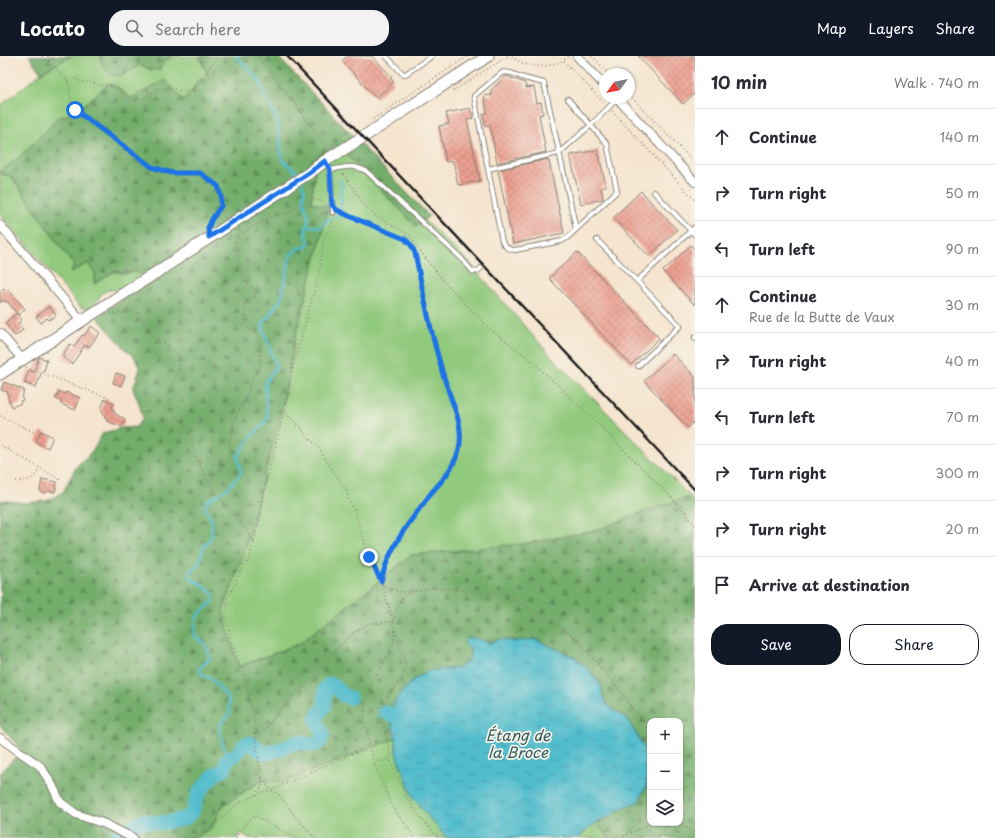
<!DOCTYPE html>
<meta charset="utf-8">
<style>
:root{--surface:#fff;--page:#f2f2f3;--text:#2b2b33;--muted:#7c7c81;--line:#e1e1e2;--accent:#111827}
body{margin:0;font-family:"Playpen Sans",sans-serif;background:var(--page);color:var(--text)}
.controls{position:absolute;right:12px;bottom:12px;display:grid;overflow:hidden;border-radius:8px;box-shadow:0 1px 3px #0004}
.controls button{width:36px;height:36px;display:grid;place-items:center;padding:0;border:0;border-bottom:1px solid var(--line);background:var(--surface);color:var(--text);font:20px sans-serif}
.compass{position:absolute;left:599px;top:12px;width:36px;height:36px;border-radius:50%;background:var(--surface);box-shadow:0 1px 3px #0004;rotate:237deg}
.stop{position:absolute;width:12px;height:12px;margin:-9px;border:3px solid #1a73e8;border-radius:50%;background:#fff}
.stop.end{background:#1a73e8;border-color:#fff;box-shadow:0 1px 4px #0008}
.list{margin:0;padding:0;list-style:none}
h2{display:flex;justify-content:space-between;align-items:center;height:52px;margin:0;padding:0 16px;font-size:17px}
h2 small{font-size:13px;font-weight:400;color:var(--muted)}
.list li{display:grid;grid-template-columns:26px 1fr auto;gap:12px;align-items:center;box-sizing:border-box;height:56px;padding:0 16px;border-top:1px solid var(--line)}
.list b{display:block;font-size:15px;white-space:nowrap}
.list p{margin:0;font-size:13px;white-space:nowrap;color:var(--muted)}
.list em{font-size:13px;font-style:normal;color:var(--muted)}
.actions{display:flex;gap:8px;padding:12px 16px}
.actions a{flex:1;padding:9px 0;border:1px solid var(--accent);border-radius:16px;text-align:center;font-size:14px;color:var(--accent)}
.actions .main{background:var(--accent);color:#fff}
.icon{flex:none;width:22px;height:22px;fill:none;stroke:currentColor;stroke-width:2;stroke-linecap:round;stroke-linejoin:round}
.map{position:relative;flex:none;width:695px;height:782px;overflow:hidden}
header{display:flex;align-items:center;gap:24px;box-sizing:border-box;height:56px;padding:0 20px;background:var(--accent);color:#fff}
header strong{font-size:19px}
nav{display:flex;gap:22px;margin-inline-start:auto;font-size:14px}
.search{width:280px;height:36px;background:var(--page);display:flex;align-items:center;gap:10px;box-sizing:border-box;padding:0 14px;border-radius:16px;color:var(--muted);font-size:15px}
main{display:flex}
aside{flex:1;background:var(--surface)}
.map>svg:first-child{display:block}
.grass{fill:#91c97d;stroke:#56724c}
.forest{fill:url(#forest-firs);stroke:#486444}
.water{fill:url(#water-ripples);stroke:#366c74}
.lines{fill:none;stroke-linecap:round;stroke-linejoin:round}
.stream{stroke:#51bccc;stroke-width:2.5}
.canal{stroke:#51bccc;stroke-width:8}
.river{stroke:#51bccc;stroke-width:14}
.building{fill:url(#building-cross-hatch)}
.service-casing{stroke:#888075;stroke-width:6}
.minor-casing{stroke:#888075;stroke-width:10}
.tertiary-casing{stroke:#888075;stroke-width:13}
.path{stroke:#888075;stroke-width:1.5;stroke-dasharray:1 3;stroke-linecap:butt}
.service{stroke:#fff;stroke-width:4}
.minor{stroke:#fff;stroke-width:8}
.tertiary{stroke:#fff;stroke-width:11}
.rail{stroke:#1c1c1c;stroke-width:2.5}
.route{stroke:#1a73e8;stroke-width:5}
.labels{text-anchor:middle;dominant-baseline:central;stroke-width:3.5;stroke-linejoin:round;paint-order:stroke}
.water-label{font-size:15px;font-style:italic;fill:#315c62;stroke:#f7f3e8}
</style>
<header>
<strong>Locato</strong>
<div class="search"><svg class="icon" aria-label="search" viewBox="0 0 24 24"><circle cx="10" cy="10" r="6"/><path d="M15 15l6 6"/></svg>Search here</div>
<nav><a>Map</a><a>Layers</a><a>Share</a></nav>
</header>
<main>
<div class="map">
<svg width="695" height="782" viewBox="0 0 695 782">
<defs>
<pattern id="forest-firs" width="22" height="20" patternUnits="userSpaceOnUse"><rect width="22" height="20" fill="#74ad6c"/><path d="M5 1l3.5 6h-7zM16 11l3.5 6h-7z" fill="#5e8c58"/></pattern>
<pattern id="water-ripples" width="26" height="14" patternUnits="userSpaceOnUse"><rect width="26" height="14" fill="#51bccc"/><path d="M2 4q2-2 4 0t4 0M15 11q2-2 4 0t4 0" fill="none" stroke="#4298a5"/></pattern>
<pattern id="building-cross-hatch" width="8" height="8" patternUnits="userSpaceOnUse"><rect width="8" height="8" fill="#eb9f90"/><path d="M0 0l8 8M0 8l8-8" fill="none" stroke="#c9887c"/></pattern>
</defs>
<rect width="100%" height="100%" fill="#f7f3e8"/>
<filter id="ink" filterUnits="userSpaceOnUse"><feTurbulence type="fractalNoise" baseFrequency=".025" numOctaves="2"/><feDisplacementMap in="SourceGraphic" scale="8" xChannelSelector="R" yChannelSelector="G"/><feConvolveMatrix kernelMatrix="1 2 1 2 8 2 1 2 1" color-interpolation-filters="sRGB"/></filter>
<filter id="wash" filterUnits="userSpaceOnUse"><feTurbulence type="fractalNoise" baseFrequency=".012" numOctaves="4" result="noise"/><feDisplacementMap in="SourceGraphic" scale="16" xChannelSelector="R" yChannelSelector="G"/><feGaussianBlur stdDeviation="0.9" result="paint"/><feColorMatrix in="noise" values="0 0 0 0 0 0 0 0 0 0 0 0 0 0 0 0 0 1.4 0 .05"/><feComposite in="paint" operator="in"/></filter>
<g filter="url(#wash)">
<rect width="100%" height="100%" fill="#f5e4ce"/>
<path class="grass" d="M 71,0 L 101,0 L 101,6 L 135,11 L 140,9 L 151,14 L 163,6 L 173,0 L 184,0 L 185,1 L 187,0 L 199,0 L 209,21 L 201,23 L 184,45 L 131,42 L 109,27 L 77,56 L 57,62 L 47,74 L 19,101 L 0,116 L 0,50 L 41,17 Z
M 337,89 L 416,170 L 424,164 L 465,202 L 548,297 L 691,441 L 660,450 L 594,475 L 523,488 L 412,499 L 299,588 L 238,611 L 223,555 L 243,500 L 282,353 L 295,282 L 329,151 L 311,146 L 317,101 Z
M 0,118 L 11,120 L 74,210 L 71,216 L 88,207 L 95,217 L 95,227 L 115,215 L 125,218 L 136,215 L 140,222 C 135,226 129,231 123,233 C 117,235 111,232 104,236 C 94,243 99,257 81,252 L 0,158 Z
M 396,682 L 396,697 L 413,741 L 431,764 L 447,782 L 247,782 L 241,776 L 239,782 L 193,782 L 211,772 L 223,749 L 263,724 L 285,726 Z
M 596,767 L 610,782 L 579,782 L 583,777 Z"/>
<path class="forest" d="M 29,0 L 71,0 L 41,17 Z
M 101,0 L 173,0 L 163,6 L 160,14 L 151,14 L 140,9 L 122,20 L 110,19 L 101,6 Z
M 199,0 L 277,0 L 429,160 L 416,170 L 337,89 L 317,101 L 311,146 L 329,151 L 295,282 L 282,353 L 243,500 L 223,555 L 238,611 L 299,588 L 412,499 L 523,488 L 594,475 L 660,450 L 691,441 L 695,446 L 695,782 L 610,782 L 596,767 L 611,760 L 624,751 L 638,746 L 645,733 L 650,720 L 650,767 L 680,767 L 680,665 L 650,665 L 650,713 L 647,698 L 637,679 L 627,663 L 607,649 L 603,640 L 601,630 L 591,616 L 576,602 L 535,583 L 515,585 L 499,583 L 489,587 L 476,582 L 470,593 L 470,600 L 466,607 L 457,612 L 428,615 L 393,649 L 391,659 L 392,668 L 396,682 L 284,726 L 262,724 L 223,749 L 211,772 L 193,782 L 0,782 L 0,718 L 21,694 L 0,669 L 0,540 L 2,538 L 0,535 L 0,444 L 26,447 L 45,445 L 55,441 L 63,436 L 76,411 L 92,395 L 103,377 L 121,372 L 136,371 L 143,362 L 139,347 L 133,333 L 140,313 L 134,300 L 126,294 L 97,261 L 148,225 L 136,215 L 125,218 L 115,215 L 94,228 L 95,217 L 88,207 L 70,217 L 74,210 L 11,120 L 0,118 L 0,116 L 19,101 L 47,74 L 57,62 L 77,56 L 109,27 L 131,42 L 165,24 L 184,45 L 201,23 L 209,21 Z"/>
<path class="water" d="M 467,582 L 476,582 L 489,587 L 499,583 L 515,585 L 535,583 L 576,602 L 591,616 L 601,630 L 603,640 L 607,649 L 627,663 L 637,679 L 647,698 L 650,713 L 650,720 L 645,733 L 638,746 L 624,751 L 611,760 L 596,767 L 583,777 L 579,782 L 447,782 L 431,764 L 413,741 L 396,697 L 396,682 L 392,668 L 391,659 L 393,649 L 400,638 L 413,624 L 428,615 L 457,612 L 466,607 L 470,600 L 470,593 L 464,587 Z"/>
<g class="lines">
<path class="stream" d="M 236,0 L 259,24 L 278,67 L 282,103 L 297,117
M 341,124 L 341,153
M 307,170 L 321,171 L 328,163 L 337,161 L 340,158
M 227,703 L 220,676 L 220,669 L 230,657 L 228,642 L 212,623 L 201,618 L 199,613 L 209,603 C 209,589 204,587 194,580 L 196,563 L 200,557 L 213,546 L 213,538 L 200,527 L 191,523 L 189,517 L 199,507 L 203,492 L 212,480 L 212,464 L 205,453 L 206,446 L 227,433 L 241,417 L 238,400 L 249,383 L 268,363 L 266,347 L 265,327 L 276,310 L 262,269 L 281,243 L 291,198 L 298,192 L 306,191 L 309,186 L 305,176 L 309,161 L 303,145 L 304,134 L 302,126"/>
<path class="canal" d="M 112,782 L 118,779"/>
<path class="river" d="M 384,656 L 391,659
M 119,782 L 118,779 L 124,774 L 143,765 L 163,767 L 184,763 L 192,757 L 199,736 L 215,718 L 225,713 L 227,703 L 237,698 L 245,688 L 251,687 L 263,697 L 269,697 L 291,689 L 297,686 L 315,689 L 320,686 L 323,678 L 316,664 L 318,659 L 324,651 L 325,632 L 329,628 L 335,630 L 343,639 L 350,642"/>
</g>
<g id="blocks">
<path class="building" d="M 347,0 L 372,0 L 392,21 L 390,22 L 394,26 L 376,42 L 342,5 Z
M 638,0 L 695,0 L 695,37 L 683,48 Z
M 506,20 L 525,27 L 526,32 L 534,31 L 537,47 L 541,46 L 543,58 L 539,59 L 546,96 L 497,107 L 490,69 L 485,70 L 484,62 L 483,58 L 487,57 L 484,40 L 492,39 L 491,34 Z
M 470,52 L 473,62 L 467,63 L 480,125 L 458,129 L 453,105 L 446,106 L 439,70 L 449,68 L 446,57 Z
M 598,94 L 606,130 L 601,131 L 603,143 L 581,148 L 570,99 Z
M 548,103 L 548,105 L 549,105 L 564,177 L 513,188 L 498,114 Z
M 641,135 L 677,174 L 649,200 L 613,162 Z
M 691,189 L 695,193 L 695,249 L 663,215 Z
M 577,196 L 659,282 L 631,309 L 549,222 Z
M 4,232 L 6,234 L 8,233 L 25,253 L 18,259 L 7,245 L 5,246 L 3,244 L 0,247 L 0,235 Z
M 49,250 L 56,259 L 49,264 L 47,262 L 41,267 L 36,261 Z
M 17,257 L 22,264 L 18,267 L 23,274 L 15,280 L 5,267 Z
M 91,270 L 100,277 L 89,291 L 85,289 L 72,308 L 62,300 L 70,288 L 74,291 L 82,279 L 84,280 Z
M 673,298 L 695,321 L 695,365 L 688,372 L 644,325 Z
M 39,301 L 47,304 L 44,315 L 42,315 L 36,331 L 24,327 L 29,314 L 34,316 Z
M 116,317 L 125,320 L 121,330 L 113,327 Z
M 4,326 L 24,334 L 22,342 L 23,344 L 20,345 L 21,347 L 12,351 L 8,342 L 9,338 L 7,338 L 8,336 L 1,334 Z
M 59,335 L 65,338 L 66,336 L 80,342 L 75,354 L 61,348 L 62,346 L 56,343 Z
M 105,343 L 114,347 L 112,351 L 115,358 L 125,363 L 122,371 L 107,365 L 101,352 Z
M 41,375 L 53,381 L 48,392 L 36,386 Z
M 42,423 L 57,426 L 55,436 L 49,435 L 45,437 L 42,437 L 40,434 Z"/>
</g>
</g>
<g filter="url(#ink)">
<use href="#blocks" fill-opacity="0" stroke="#888075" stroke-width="1"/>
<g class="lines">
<g class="service-casing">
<path id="service" d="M 386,0 L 404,19 L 432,0
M 568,43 L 607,88 L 617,135 L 567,182 L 562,185 L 515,194 C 508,194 506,191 502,186 L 474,40 L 503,16 L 511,17 L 524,22 L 544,27 L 576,173
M 325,106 L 330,114 L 333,157
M 488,113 L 559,97 L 591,69 L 618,42
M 330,114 C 344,111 353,108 366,115 L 461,202 L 473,216 L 478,215 L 481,212
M 654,136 L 695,179
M 597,184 L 637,225
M 695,281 L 695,282
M 638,310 L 680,270 L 637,225 L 695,171"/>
</g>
<g class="minor-casing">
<path id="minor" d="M 577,0 L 605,30
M 617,42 L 695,126
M 0,169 L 82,265
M 0,277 L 22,303
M 0,682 L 40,710 L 51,727 L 60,746 L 76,758 L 105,768 L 133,782"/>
</g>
<g class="tertiary-casing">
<path id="tertiary" d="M 0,318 L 309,117 L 325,105 L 382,69 L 488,0"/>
</g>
<path class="path" d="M 42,0 L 67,24 L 69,29 L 72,50 L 75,54 L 152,111 L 172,117 L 200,117 L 218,130 L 221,140 L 221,149 L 211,163 L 209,171
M 48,0 L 50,8
M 257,0 C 281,30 306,60 327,93
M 512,0 C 527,14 554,13 569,0
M 592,0 L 609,18
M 564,5 L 604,47
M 67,24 L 76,23 L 81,26 L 91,26 L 99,29 L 116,30 L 120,33 L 125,42 L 129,45 L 138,42 L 143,43 L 158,33 L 168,31 L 176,34 L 189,36 L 194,35 L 195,31 L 194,28 L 205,18 L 211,9 L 217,4
M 453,35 L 508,0
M 629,39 L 695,107
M 612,55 L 695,144
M 373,63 L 468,0
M 325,90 L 335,87
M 343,118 L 352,130 L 363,148 L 375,160 L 398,172 L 410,180 L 420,195 L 443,224 L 490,273 L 531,304 L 602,372 L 682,452 L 695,469
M 339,155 L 349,160 L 405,183 L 411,189 L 415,197 C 422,233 429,269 439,304 C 441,313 444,322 447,331 C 452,345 459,359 460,374 C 462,384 460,395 455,404 C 450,416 441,426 432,436 C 411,464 389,490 381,525 L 385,530 L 389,533 L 402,536 L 410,536 L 433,532 L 504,538 L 511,540 L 521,548 L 557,568 L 580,586 L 622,637 L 650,676
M 230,179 L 238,180
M 111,257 L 116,258 L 131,255 L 139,257 L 148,273 L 178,298 L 180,311 L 167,341 L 171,355 L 184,368 L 192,382 L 195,400 L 208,425
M 26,311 L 109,342
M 285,353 L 288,360 L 301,371 L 307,381 L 319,391 L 325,403 L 347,435 L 348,442 L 354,454 L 364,484 L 369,501 L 381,525 L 393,566 L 395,575 L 394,585 L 390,596 L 373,624 L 366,642 L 364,656 L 365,669 L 374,707 L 384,731 L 393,751 L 415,782
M 0,360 L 34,376
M 0,389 L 62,425
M 16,425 C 27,425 35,424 39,413
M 254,485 L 227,450 L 208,425 L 228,405 L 229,391 L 234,365 L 248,336 L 252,323 L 259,312 L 261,294 L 257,279 L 246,269 L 245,248 L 250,243 L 256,239 L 254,234 L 244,224 L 243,215 L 239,207 L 238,196 L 233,192 L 238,180 L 248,174 L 271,161 L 292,155 L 300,149 L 313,143 L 326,147
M 395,575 L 406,608 L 402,621 L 388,640 L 382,652 L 381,659 L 389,690 L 390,703 L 405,739 L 419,760 L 438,782
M 256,684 L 288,645 L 319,616 L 334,595 L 357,574 L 370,567 L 393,566 C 396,555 398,543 409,537
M 374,707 L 390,703
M 262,722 L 269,732 L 280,739 L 294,759 L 315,782
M 256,739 L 264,736 L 272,734 L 370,689
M 675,767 L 688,772 L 695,778
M 193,782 L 211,772 L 228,756 L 239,747 L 254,740 L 262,731 L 262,722 L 257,696 L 254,662 L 245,625 L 230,581 L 226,559 L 228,542 L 239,518 L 249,502 L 254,485 L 259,466 L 262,443 L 270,410 L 281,368 L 293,311 L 319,217 L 324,182 L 332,169 L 333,163
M 236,782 L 249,763 L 256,760 L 271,769 L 297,782
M 620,782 L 652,767
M 660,782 L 668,767"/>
<use href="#service" class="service"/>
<use href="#minor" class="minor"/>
<use href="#tertiary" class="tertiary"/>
<path class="rail" d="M 287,0 L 695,434"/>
</g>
</g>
<g class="lines" filter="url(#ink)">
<path class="route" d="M 75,54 L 152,111 L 172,117 L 200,117 L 218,130 L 221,140 L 221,150 L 212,163 L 208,172 L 209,181 L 309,117 L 325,105 L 330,114 L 332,149 L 337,154 L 349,160 L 405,183 L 411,189 L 415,197 C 423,234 429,271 440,307 C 442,316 445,325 448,333 C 452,347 459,360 460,374 C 461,384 460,395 455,404 C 450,416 441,426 432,436 C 411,464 389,490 381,525 L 369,501"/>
</g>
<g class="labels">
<g class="water-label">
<text x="518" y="678">Étang de<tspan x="518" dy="17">la Broce</tspan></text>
</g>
</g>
</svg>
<div class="controls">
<button>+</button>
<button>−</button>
<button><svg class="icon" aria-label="layers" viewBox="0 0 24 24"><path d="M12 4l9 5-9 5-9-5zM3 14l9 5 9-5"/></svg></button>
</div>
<svg class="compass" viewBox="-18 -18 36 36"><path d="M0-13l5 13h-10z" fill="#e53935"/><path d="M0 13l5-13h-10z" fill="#7c7c81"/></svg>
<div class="stop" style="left:75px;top:54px"></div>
<div class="stop end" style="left:369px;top:501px"></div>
</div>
<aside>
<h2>10 min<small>Walk · 740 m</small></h2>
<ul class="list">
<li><svg class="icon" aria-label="ahead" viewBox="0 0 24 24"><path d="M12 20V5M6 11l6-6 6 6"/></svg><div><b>Continue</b></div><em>140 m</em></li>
<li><svg class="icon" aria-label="right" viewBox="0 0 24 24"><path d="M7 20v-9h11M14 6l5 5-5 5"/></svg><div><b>Turn right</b></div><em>50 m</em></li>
<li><svg class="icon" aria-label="left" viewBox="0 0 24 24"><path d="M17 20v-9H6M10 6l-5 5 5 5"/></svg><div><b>Turn left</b></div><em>90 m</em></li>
<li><svg class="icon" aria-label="ahead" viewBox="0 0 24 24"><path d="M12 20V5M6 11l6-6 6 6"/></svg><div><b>Continue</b><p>Rue de la Butte de Vaux</p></div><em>30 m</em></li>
<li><svg class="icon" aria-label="right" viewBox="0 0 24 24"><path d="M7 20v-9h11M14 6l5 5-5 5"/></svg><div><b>Turn right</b></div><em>40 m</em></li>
<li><svg class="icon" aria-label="left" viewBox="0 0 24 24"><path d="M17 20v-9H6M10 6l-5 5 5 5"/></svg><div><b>Turn left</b></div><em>70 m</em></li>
<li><svg class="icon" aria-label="right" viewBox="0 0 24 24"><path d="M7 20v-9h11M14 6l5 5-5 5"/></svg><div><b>Turn right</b></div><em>300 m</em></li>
<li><svg class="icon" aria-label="right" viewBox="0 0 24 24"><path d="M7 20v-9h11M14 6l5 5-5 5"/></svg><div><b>Turn right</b></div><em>20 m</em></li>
<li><svg class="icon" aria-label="arrive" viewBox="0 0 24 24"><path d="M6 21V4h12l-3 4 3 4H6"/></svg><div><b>Arrive at destination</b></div></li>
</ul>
<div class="actions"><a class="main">Save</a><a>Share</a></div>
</aside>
</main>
